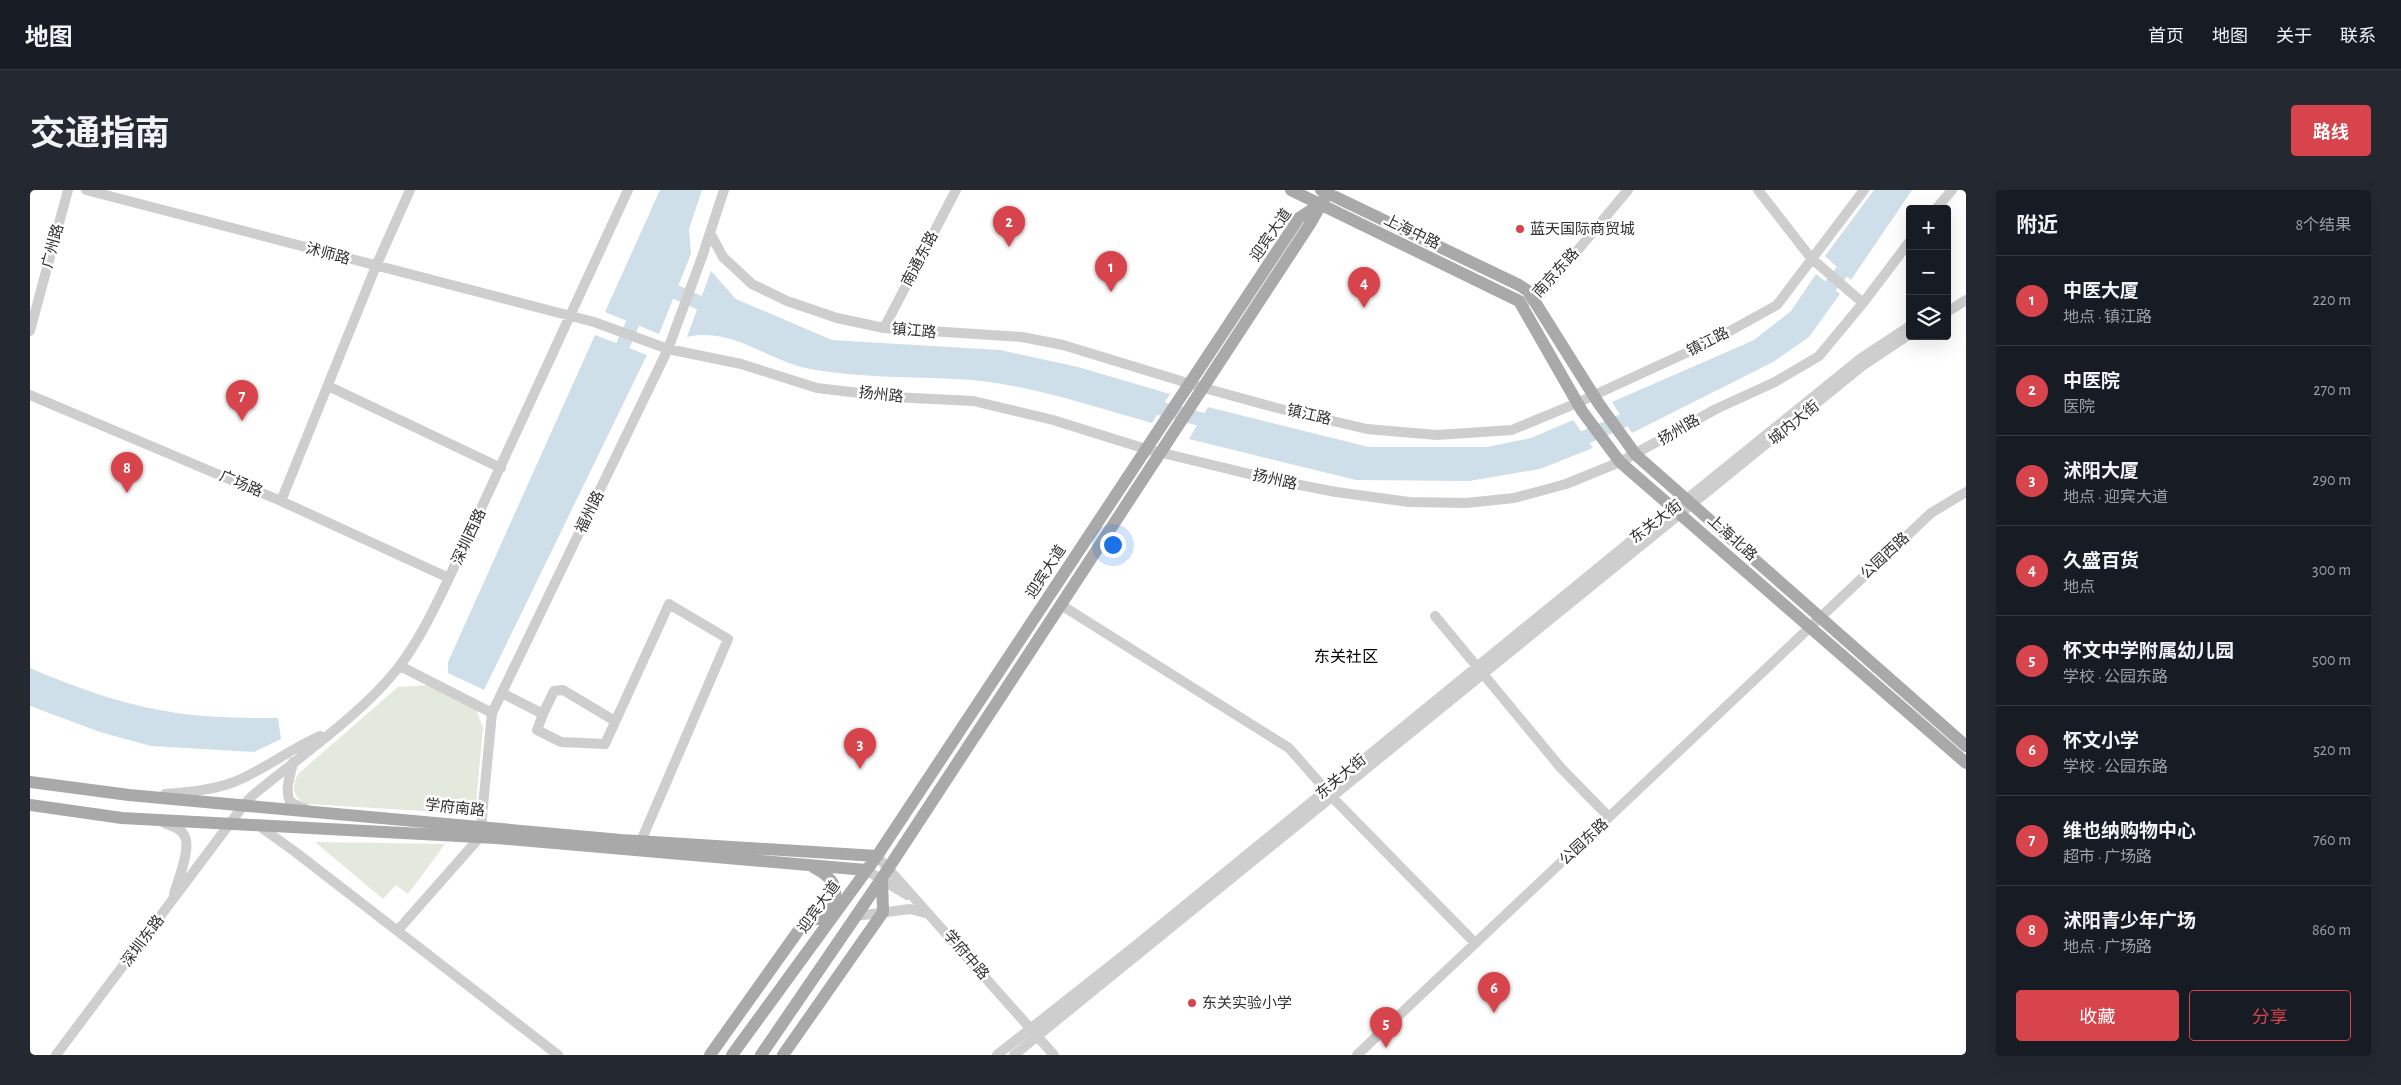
<!DOCTYPE html>
<html lang="zh">
<meta charset="utf-8">
<style>
:root{--surface:#171b24;--page:#242831;--text:#f1f3f6;--muted:#9ea1a6;--line:#363941;--accent:#d7444c}
body{margin:0;font-family:"Alegreya Sans","Noto Sans SC",sans-serif;background:var(--page);color:var(--text)}
.controls{position:absolute;right:15px;top:15px;display:grid;overflow:hidden;border-radius:5px;box-shadow:0 5px 20px #0002}
.controls button{width:45px;height:45px;display:grid;place-items:center;padding:0;border:0;border-bottom:1px solid var(--line);background:var(--surface);color:var(--text);font:25px sans-serif}
.you{position:absolute;left:1082px;top:354px;width:18px;height:18px;margin:-12px;border:4px solid #fff;border-radius:50%;background:#1a73e8;box-shadow:0 0 0 8px #1a73e833}
.badge{display:grid;place-items:center;width:32px;height:32px;border-radius:50%;background:var(--accent);color:#fff;font-size:16px;font-weight:700}
.pin{position:absolute;translate:-50% -41px;filter:drop-shadow(0 1px 2px #0008)}
.pin::after{content:'';position:absolute;top:26px;width:18px;height:15px;background:inherit;clip-path:polygon(0 0,100% 0,50% 100%)}
.list{margin:0;padding:0;list-style:none}
h2{display:flex;justify-content:space-between;align-items:center;height:65px;margin:0;padding:0 20px;font-size:21px}
h2 small{font-size:16px;font-weight:400;color:var(--muted)}
.list li{display:grid;grid-template-columns:32px 1fr auto;gap:15px;align-items:center;box-sizing:border-box;height:90px;padding:0 20px;border-top:1px solid var(--line)}
.list b{display:block;font-size:19px;white-space:nowrap}
.list p{margin:0;font-size:16px;white-space:nowrap;color:var(--muted)}
.list em{font-size:16px;font-style:normal;color:var(--muted)}
.actions{display:flex;gap:10px;padding:15px 20px}
.actions a{flex:1;padding:11px 0;border:1px solid var(--accent);border-radius:5px;text-align:center;font-size:18px;color:var(--accent)}
.actions .main{background:var(--accent);color:#fff}
.icon{flex:none;width:28px;height:28px;fill:none;stroke:currentColor;stroke-width:2;stroke-linecap:round;stroke-linejoin:round}
.map{position:relative;flex:none;width:1936px;height:865px;overflow:hidden;border-radius:5px}
header{display:flex;align-items:center;gap:30px;box-sizing:border-box;height:70px;padding:0 25px;background:var(--surface);border-bottom:1px solid var(--line)}
header strong{font-size:24px}
nav{display:flex;gap:28px;margin-inline-start:auto;font-size:18px}
.intro{display:flex;align-items:center;justify-content:space-between;box-sizing:border-box;height:120px;padding:0 30px}
h1{margin:0;font-size:35px}
.button{padding:12px 22px;border-radius:5px;background:var(--accent);color:#fff;font-size:18px;font-weight:700}
main{display:flex;gap:30px;padding:0 30px}
aside{flex:1;background:var(--surface);border-radius:5px;box-shadow:0 5px 20px #0002}
.map>svg:first-child{display:block}
.green{fill:#e4e9dd}
.water{fill:#cfdfea}
.lines{fill:none;stroke-linecap:round;stroke-linejoin:round}
.river{stroke:#cfdfea;stroke-width:14}
.minor{stroke:#cecece;stroke-width:10}
.major{stroke:#a9a9a9;stroke-width:12}
.poi-dot{fill:#d7444c;stroke:#fff;stroke-width:2}
.labels{text-anchor:middle;dominant-baseline:central;stroke-width:5;stroke-linejoin:round;paint-order:stroke}
.poi-label{font-size:15px;fill:#313131;stroke:#fff;text-anchor:start}
.street-label{font-size:15px;fill:#313131;stroke:#fff}
.neighbourhood-label{font-size:16px;fill:#000;stroke:#fff}
</style>
<header>
<strong>地图</strong>
<nav><a>首页</a><a>地图</a><a>关于</a><a>联系</a></nav>
</header>
<div class="intro"><h1>交通指南</h1><a class="button">路线</a></div>
<main>
<div class="map">
<svg width="1936" height="865" viewBox="0 0 1936 865">
<rect width="100%" height="100%" fill="#fff"/>
<path class="green" d="M 398,495 L 445,517 L 453,538 L 445,624 L 276,614 C 263,607 261,598 268,584 L 368,497 Z
M 285,652 L 415,654 L 378,704 L 366,695 L 353,709 Z"/>
<path class="water" d="M 630,0 L 672,0 L 659,39 L 661,64 L 629,144 L 575,122 Z
M 1844,0 L 1882,0 L 1821,90 L 1795,66 Z
M 681,81 L 706,109 L 802,150 L 970,160 L 1048,177 L 1140,204 L 1122,233 C 1064,217 1001,195 941,190 C 886,186 831,189 775,178 C 735,169 702,137 657,147 Z
M 1786,84 L 1810,104 L 1779,147 L 1743,172 L 1602,243 L 1582,212 L 1724,150 L 1761,121 Z
M 565,145 L 617,165 L 454,500 L 418,483 L 418,472 Z
M 1178,217 L 1339,257 L 1457,257 L 1501,248 L 1543,230 L 1563,258 L 1510,279 L 1439,291 L 1326,290 L 1159,249 Z
M 0,478 C 42,496 85,512 130,520 C 169,528 208,528 248,528 L 251,549 L 224,562 L 121,556 L 70,542 L 0,516 Z"/>
<g class="lines">
<path class="river" d="M 630,95 L 686,120
M 1788,110 L 1823,69
M 585,173 L 610,117
M 1114,214 L 1188,234
M 1538,255 L 1610,223"/>
<path class="minor" d="M 56,0 L 564,132 L 638,159 L 711,174 L 787,198 L 863,207 L 943,211 L 1023,230 L 1116,259 L 1244,290 L 1306,302 L 1379,312 L 1436,313 L 1484,308 L 1536,294 L 1590,272 L 1686,219 L 1745,192 L 1789,166 L 1833,113 L 1880,51
M 1728,0 L 1781,68 L 1833,113
M 1906,19 L 1922,0
M 680,43 L 693,67 L 722,94 L 757,111 L 807,128 L 854,138 L 992,147 L 1033,155 L 1174,198 L 1247,218 L 1337,239 L 1407,245 L 1482,240 L 1547,213 L 1682,151 L 1747,115 L 1834,0
M 1489,111 L 1506,110 L 1598,0
M 1917,122 L 1936,110
M 854,138 L 926,0
M 0,141 L 38,0
M 298,196 L 471,278
M 0,205 L 251,311 L 419,388
M 251,311 L 346,76 L 380,0
M 1031,415 L 1259,558 L 1302,607 L 1445,753
M 1405,426 L 1531,578 L 1579,627
M 370,476 L 462,523
M 472,503 L 513,524 L 507,540 L 531,552 L 575,554 L 639,414 L 698,449 L 611,651
M 513,524 L 524,501 L 533,500 L 585,531
M 263,572 C 261,585 254,598 260,612 L 276,619
M 135,604 C 158,602 183,600 204,592 C 234,580 260,559 290,546
M 134,633 C 141,636 150,637 154,645 C 162,657 148,690 144,704
M 229,636 L 264,661 L 528,865
M 847,666 L 1024,865
M 836,680 L 877,705
M 826,726 L 880,719 L 899,724
M 368,740 L 450,647 L 462,523 L 638,159 L 672,67 L 694,0
M 26,865 L 213,616 L 222,606 C 269,567 331,525 368,478 C 389,451 404,419 419,388 L 598,0
M 967,865 L 1104,757 L 1623,333 L 1657,309 L 1830,169 L 1880,136
M 984,865 L 1832,176 L 1880,144
M 1327,865 L 1901,323 L 1936,302"/>
<path class="major" d="M 1261,0 L 1489,111 L 1552,221 L 1590,272 L 1936,573
M 1291,0 L 1489,95 L 1498,101 L 1569,214 L 1606,265 L 1936,556
M 0,592 L 99,605 L 591,650 L 847,666
M 0,615 L 92,628 L 466,648 L 836,680
M 680,865 L 776,730 L 800,728 C 808,701 810,691 783,677
M 702,865 L 847,666 L 1269,28 L 1289,15
M 731,865 L 852,688 L 1280,34 L 1299,0
M 753,865 L 853,722 L 852,688"/>
</g>
<g class="poi-dot">
<circle cx="1490" cy="39" r="5"/>
<circle cx="1162" cy="813" r="5"/>
</g>
<g class="labels">
<g class="poi-label">
<text x="1500" y="39">蓝天国际商贸城</text>
<text x="1172" y="813">东关实验小学</text>
</g>
<g class="street-label">
<text transform="translate(1382 42) rotate(26)">上海中路</text>
<text transform="translate(1241 45) rotate(-55)">迎宾大道</text>
<text transform="translate(23 56) rotate(-75)">广州路</text>
<text transform="translate(298 64) rotate(15)">沭师路</text>
<text transform="translate(890 69) rotate(-62)">南通东路</text>
<text transform="translate(1526 83) rotate(-48)">南京东路</text>
<text transform="translate(884 141) rotate(5)">镇江路</text>
<text transform="translate(1678 152) rotate(-27)">镇江路</text>
<text transform="translate(851 205) rotate(6)">扬州路</text>
<text transform="translate(1279 225) rotate(13)">镇江路</text>
<text transform="translate(1764 233) rotate(-39)">城内大街</text>
<text transform="translate(1649 240) rotate(-30)">扬州路</text>
<text transform="translate(1245 290) rotate(13)">扬州路</text>
<text transform="translate(211 294) rotate(23)">广场路</text>
<text transform="translate(560 322) rotate(-64)">福州路</text>
<text transform="translate(1626 332) rotate(-37)">东关大街</text>
<text transform="translate(439 347) rotate(-65)">深圳西路</text>
<text transform="translate(1702 348) rotate(42)">上海北路</text>
<text transform="translate(1855 366) rotate(-43)">公园西路</text>
<text transform="translate(1016 382) rotate(-57)">迎宾大道</text>
<text transform="translate(1311 587) rotate(-40)">东关大街</text>
<text transform="translate(425 618) rotate(6)">学府南路</text>
<text transform="translate(1554 652) rotate(-43)">公园东路</text>
<text transform="translate(789 717) rotate(-54)">迎宾大道</text>
<text transform="translate(113 751) rotate(-53)">深圳东路</text>
<text transform="translate(936 765) rotate(49)">学府中路</text>
</g>
<g class="neighbourhood-label">
<text x="1316" y="467">东关社区</text>
</g>
</g>
</svg>
<div class="controls">
<button>+</button>
<button>−</button>
<button><svg class="icon" aria-label="layers" viewBox="0 0 24 24"><path d="M12 4l9 5-9 5-9-5zM3 14l9 5 9-5"/></svg></button>
</div>
<div class="you"></div>
<div class="pin badge" style="left:1081px;top:102px">1</div>
<div class="pin badge" style="left:979px;top:57px">2</div>
<div class="pin badge" style="left:830px;top:579px">3</div>
<div class="pin badge" style="left:1334px;top:118px">4</div>
<div class="pin badge" style="left:1356px;top:858px">5</div>
<div class="pin badge" style="left:1464px;top:823px">6</div>
<div class="pin badge" style="left:212px;top:231px">7</div>
<div class="pin badge" style="left:97px;top:303px">8</div>
</div>
<aside>
<h2>附近<small>8个结果</small></h2>
<ul class="list">
<li><span class="badge">1</span><div><b>中医大厦</b><p>地点 · 镇江路</p></div><em>220 m</em></li>
<li><span class="badge">2</span><div><b>中医院</b><p>医院</p></div><em>270 m</em></li>
<li><span class="badge">3</span><div><b>沭阳大厦</b><p>地点 · 迎宾大道</p></div><em>290 m</em></li>
<li><span class="badge">4</span><div><b>久盛百货</b><p>地点</p></div><em>300 m</em></li>
<li><span class="badge">5</span><div><b>怀文中学附属幼儿园</b><p>学校 · 公园东路</p></div><em>500 m</em></li>
<li><span class="badge">6</span><div><b>怀文小学</b><p>学校 · 公园东路</p></div><em>520 m</em></li>
<li><span class="badge">7</span><div><b>维也纳购物中心</b><p>超市 · 广场路</p></div><em>760 m</em></li>
<li><span class="badge">8</span><div><b>沭阳青少年广场</b><p>地点 · 广场路</p></div><em>860 m</em></li>
</ul>
<div class="actions"><a class="main">收藏</a><a>分享</a></div>
</aside>
</main>
